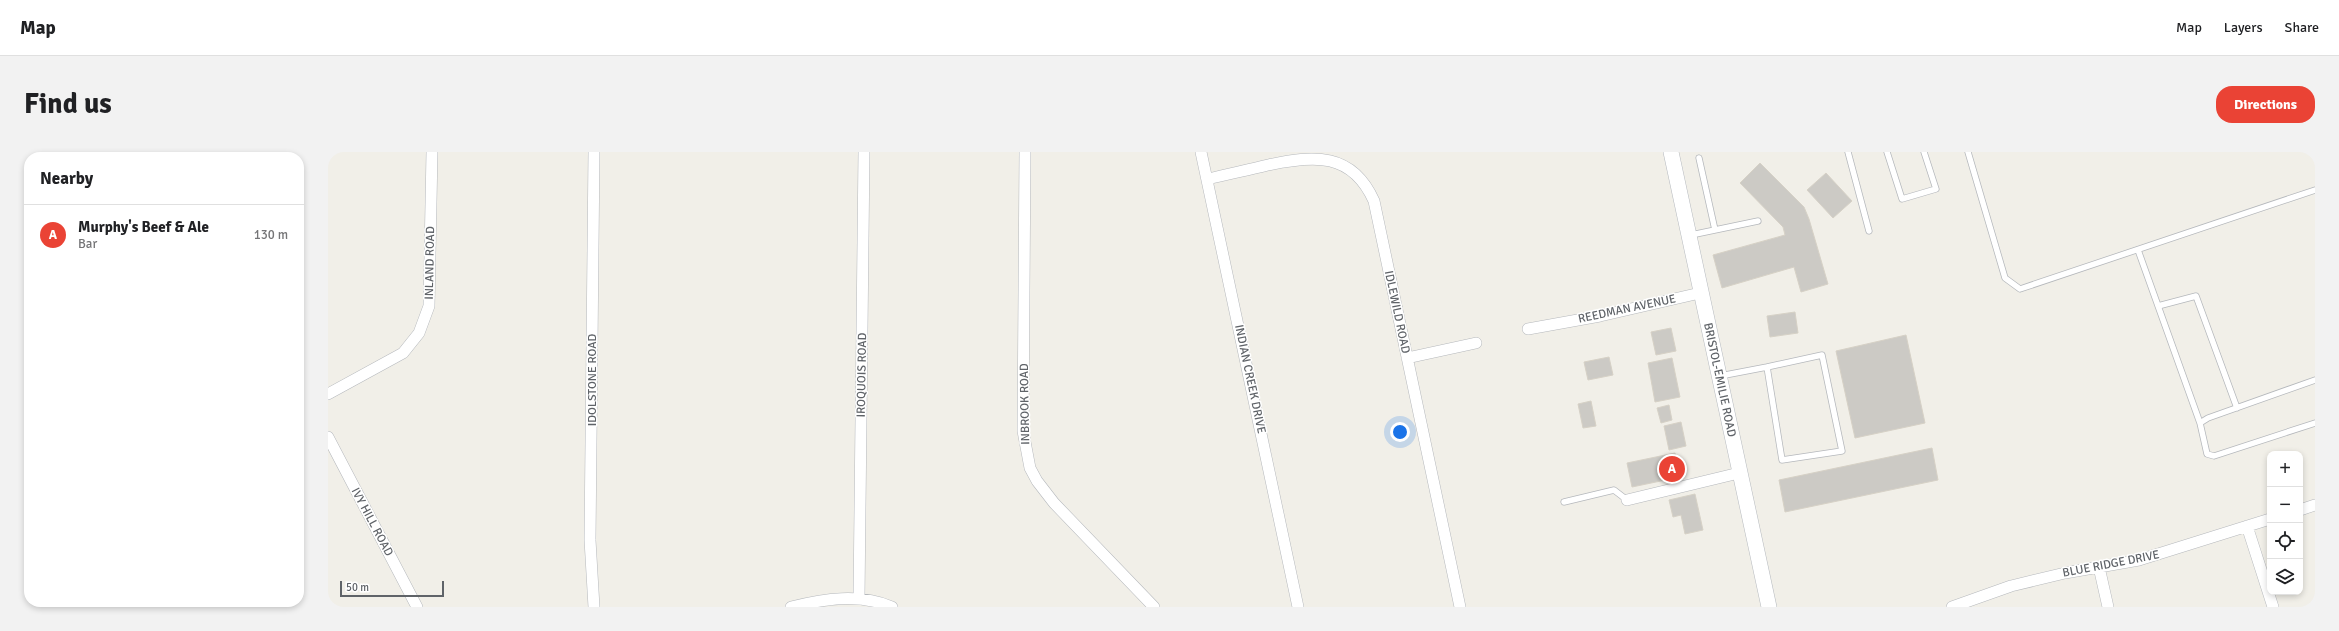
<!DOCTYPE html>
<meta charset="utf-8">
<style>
:root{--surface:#fff;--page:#f2f2f2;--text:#202124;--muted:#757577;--line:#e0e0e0;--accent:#ea4335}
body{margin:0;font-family:Signika,sans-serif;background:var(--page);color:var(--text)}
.controls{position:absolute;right:12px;bottom:12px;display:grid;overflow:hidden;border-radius:8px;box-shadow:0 2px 6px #0003}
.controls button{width:36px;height:36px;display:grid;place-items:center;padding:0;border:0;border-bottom:1px solid var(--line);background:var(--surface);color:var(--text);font:20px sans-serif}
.scale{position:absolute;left:12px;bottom:10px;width:104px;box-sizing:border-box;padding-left:4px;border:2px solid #5f6368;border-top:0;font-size:11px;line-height:14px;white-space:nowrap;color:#5f6368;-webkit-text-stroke:3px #fff;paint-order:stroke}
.you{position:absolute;left:1072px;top:280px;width:14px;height:14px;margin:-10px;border:3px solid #fff;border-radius:50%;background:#1a73e8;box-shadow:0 0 0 6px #1a73e833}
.badge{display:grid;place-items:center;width:26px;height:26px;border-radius:50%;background:var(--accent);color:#fff;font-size:13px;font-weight:700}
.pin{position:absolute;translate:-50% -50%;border:2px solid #fff;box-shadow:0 1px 4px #0006}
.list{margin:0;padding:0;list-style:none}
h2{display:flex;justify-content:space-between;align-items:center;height:52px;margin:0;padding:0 16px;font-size:17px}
h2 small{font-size:13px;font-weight:400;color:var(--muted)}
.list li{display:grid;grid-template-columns:26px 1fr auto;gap:12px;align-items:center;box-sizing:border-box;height:60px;padding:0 16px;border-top:1px solid var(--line)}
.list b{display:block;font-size:15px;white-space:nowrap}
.list p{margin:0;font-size:13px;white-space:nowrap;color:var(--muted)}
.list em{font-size:13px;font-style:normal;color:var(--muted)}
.icon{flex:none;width:22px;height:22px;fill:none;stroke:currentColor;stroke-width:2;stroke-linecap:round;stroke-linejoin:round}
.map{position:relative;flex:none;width:1987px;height:455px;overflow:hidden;border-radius:16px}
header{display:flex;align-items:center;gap:24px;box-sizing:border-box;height:56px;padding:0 20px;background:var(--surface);border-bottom:1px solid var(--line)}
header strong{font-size:19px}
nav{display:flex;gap:22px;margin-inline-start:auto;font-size:14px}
.intro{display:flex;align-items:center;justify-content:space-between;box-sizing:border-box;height:96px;padding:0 24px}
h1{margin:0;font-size:28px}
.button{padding:10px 18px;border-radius:16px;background:var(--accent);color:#fff;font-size:14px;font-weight:700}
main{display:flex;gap:24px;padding:0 24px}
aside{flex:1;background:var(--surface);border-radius:16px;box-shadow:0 2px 6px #0003}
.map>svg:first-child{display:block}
.building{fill:#cccac5;stroke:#d6d1c6}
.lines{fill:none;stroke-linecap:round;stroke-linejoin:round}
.lane-casing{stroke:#b5b8bc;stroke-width:7}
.street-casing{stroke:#b5b8bc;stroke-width:12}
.secondary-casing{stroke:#b6babf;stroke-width:16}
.lane{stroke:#fff;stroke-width:5.5}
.street{stroke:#fff;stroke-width:11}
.secondary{stroke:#fff;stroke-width:15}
.labels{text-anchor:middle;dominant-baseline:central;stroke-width:3;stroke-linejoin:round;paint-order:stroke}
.street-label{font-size:12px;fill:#5f6368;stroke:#fff}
</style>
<header>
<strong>Map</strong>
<nav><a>Map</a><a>Layers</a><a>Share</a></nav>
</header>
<div class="intro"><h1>Find us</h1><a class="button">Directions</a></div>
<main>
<aside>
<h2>Nearby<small></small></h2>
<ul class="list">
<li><span class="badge">A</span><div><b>Murphy's Beef &amp; Ale</b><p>Bar</p></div><em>130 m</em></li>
</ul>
</aside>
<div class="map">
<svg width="1987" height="455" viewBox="0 0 1987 455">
<rect width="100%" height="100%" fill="#f1efe8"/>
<path class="building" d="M 1432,11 L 1476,55 L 1481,67 L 1500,132 L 1473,140 L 1466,115 L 1394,136 L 1385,103 L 1457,83 L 1455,75 L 1412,31 Z
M 1498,21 L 1524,49 L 1505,66 L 1479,38 Z
M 1467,160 L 1470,181 L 1442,185 L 1439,164 Z
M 1343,176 L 1348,199 L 1328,203 L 1323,180 Z
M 1578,183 L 1597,271 L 1527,286 L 1508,199 Z
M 1281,205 L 1285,223 L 1260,228 L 1256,210 Z
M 1344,206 L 1352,245 L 1327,250 L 1320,211 Z
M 1263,249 L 1268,274 L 1255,276 L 1250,252 Z
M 1341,253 L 1344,268 L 1333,271 L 1329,256 Z
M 1353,270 L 1358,294 L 1341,298 L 1336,274 Z
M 1604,296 L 1610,328 L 1457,360 L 1451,328 Z
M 1347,301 L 1352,325 L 1304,335 L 1299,311 Z
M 1367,342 L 1375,378 L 1357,382 L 1353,363 L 1345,365 L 1341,348 Z"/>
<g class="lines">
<g class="lane-casing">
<path id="lane" d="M 1520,0 L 1541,79
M 1559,0 L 1574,47 L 1608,37 L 1596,0
M 1640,0 L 1677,126 L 1692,137 L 1987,38
M 1371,6 L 1387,78
M 1363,83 L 1430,69
M 1810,98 L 1872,271
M 1830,154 L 1868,144 L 1909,256
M 1392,224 L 1439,215 L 1454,308 L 1514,299 L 1494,203 L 1439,215
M 1987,228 L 1880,266 L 1872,271 L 1879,302 L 1886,304 L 1987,271
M 1236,350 L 1286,338 L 1299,348"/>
</g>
<g class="street-casing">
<path id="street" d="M 266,0 L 262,388 L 266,455
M 697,0 L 695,279 L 702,316 L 709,329 L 726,351 L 826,455
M 873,0 L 970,455
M 880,27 C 900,22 920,18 940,13 C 986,3 1024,0 1046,49 L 1132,455
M 1200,177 L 1272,164 L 1372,141
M 1079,206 L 1148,191
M 0,242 L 75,201 L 91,181 L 101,154 L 104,0
M 0,285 L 89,455
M 1299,348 L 1411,321
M 1972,358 L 1987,353
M 1919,374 L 1945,455
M 1771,415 L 1780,455
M 531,446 L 536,0
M 463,455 C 496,447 531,441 564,455
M 1624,455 L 1683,434 L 1737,421 L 1811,408 L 1942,367"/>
</g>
<g class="secondary-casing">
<g id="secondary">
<path id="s1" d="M 1343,0 L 1441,455"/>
</g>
</g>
<use href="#lane" class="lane"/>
<use href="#street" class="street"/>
<use href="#secondary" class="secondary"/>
</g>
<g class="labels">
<g class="street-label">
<text transform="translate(102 111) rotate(-89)">INLAND ROAD</text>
<text transform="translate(1299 157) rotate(-12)">REEDMAN AVENUE</text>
<text transform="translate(1069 160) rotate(78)">IDLEWILD ROAD</text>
<text transform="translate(534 223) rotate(-89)">IROQUOIS ROAD</text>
<text transform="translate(922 227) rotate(78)">INDIAN CREEK DRIVE</text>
<text transform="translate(264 228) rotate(-90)">IDOLSTONE ROAD</text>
<text stroke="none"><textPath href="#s1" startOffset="233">BRISTOL-EMILIE ROAD</textPath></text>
<text transform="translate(697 252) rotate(-91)">INBROOK ROAD</text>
<text transform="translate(44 370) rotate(62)">IVY HILL ROAD</text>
<text transform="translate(1783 412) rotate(-11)">BLUE RIDGE DRIVE</text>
</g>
</g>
</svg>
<div class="controls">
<button>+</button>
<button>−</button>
<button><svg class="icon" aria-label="locate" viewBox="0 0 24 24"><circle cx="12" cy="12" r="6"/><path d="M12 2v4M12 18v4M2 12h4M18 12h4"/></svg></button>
<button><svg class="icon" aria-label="layers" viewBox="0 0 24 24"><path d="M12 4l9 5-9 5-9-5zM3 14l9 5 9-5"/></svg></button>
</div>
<div class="scale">50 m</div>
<div class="you"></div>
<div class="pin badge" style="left:1344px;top:317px">A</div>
</div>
</main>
